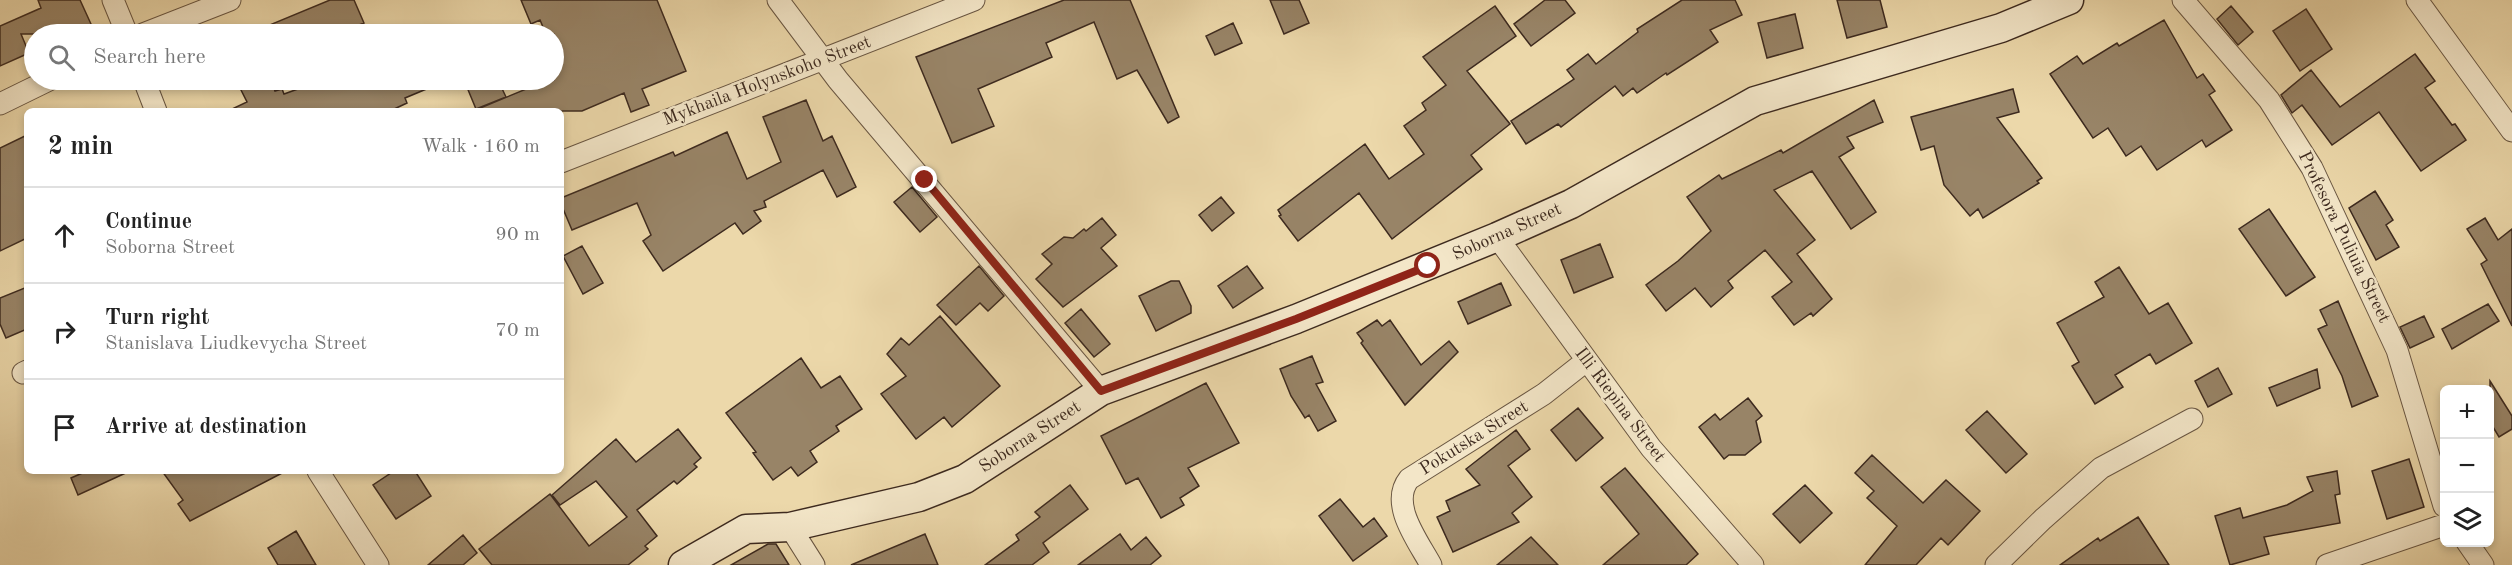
<!DOCTYPE html>
<meta charset="utf-8">
<style>
:root{--surface:#fff;--page:#f6f6f6;--text:#222;--muted:#767676;--line:#e0e0e0}
body{margin:0;font-family:"Old Standard TT",serif;background:var(--page);color:var(--text)}
.controls{position:absolute;right:18px;bottom:18px;display:grid;overflow:hidden;border-radius:9px;box-shadow:0 3px 9px #0003}
.controls button{width:54px;height:54px;display:grid;place-items:center;padding:0;border:0;border-bottom:2px solid var(--line);background:var(--surface);color:var(--text);font:30px sans-serif}
.stop{position:absolute;width:18px;height:18px;margin:-14px;border:4px solid #8f2418;border-radius:50%;background:#fff}
.stop.end{background:#8f2418;border-color:#fff;box-shadow:0 2px 6px #0008}
.list{margin:0;padding:0;list-style:none}
h2{display:flex;justify-content:space-between;align-items:center;height:78px;margin:0;padding:0 24px;font-size:26px}
h2 small{font-size:20px;font-weight:400;color:var(--muted)}
.list li{display:grid;grid-template-columns:39px 1fr auto;gap:18px;align-items:center;box-sizing:border-box;height:96px;padding:0 24px;border-top:2px solid var(--line)}
.list b{display:block;font-size:22px;white-space:nowrap}
.list p{margin:0;font-size:20px;white-space:nowrap;color:var(--muted)}
.list em{font-size:20px;font-style:normal;color:var(--muted)}
.icon{flex:none;width:33px;height:33px;fill:none;stroke:currentColor;stroke-width:2;stroke-linecap:round;stroke-linejoin:round}
.map{position:relative;flex:none;width:2512px;height:565px;overflow:hidden}
.search{position:absolute;background:var(--surface);box-shadow:0 3px 9px #0003;left:24px;top:24px;width:540px;height:66px;display:flex;align-items:center;gap:15px;box-sizing:border-box;padding:0 21px;border-radius:33px;color:var(--muted);font-size:22px}
.panel{position:absolute;background:var(--surface);box-shadow:0 3px 9px #0003;left:24px;top:108px;width:540px;height:366px;border-radius:9px}
.map>svg:first-child{display:block}
.building{fill:#988467;stroke:#3d2a1f;stroke-width:1.5}
.lines{fill:none;stroke-linecap:round;stroke-linejoin:round}
.street-casing{stroke:#695642;stroke-width:23}
.secondary-casing{stroke:#3d2a1f;stroke-width:31}
.street{stroke:#f3e6c8;stroke-width:21}
.secondary{stroke:#f3e6c8;stroke-width:28}
.route{stroke:#8f2418;stroke-width:8}
.labels{text-anchor:middle;dominant-baseline:central;stroke-width:5;stroke-linejoin:round;paint-order:stroke}
.street-label{font-size:18px;fill:#3d2a1f;stroke:#f3e6c8}
</style>
<div class="map">
<svg width="2512" height="565" viewBox="0 0 2512 565">
<rect width="100%" height="100%" fill="#ecd8aa"/>
<filter id="stains"><feTurbulence type="fractalNoise" baseFrequency=".00333" numOctaves="4"/><feColorMatrix values="0 0 0 0 .2 0 0 0 0 .09 0 0 0 0 .02 0 0 0 .5 -.17"/></filter>
<radialGradient id="worn" r=".72"><stop offset=".6" stop-color="#630" stop-opacity="0"/><stop offset="1" stop-color="#630" stop-opacity=".3"/></radialGradient>
<path class="building" d="M 38,0 L 80,0 L 91,24 L 68,34 L 21,34 L 29,53 L 0,66 L 0,26 L 41,8 Z
M 330,0 L 354,0 L 364,23 L 337,34 L 248,34 Z
M 521,0 L 657,0 L 686,71 L 642,89 L 649,105 L 631,112 L 624,93 L 582,111 L 473,111 L 548,80 L 554,80 L 554,34 L 546,34 L 540,20 L 531,24 Z
M 1064,0 L 1130,0 L 1179,117 L 1168,123 L 1137,70 L 1117,79 L 1094,22 L 1046,43 L 1052,57 L 978,89 L 994,126 L 952,143 L 916,57 Z
M 1270,0 L 1299,0 L 1309,23 L 1284,34 Z
M 1545,0 L 1565,0 L 1575,13 L 1531,46 L 1514,24 Z
M 1682,0 L 1735,0 L 1742,15 L 1710,30 L 1718,42 L 1667,75 L 1666,73 L 1637,93 L 1633,88 L 1623,96 L 1615,86 L 1561,127 L 1558,124 L 1526,144 L 1511,121 L 1574,79 L 1567,70 L 1588,54 L 1596,64 L 1638,32 L 1637,29 Z
M 1837,0 L 1880,0 L 1887,27 L 1847,38 Z
M 1495,6 L 1516,36 L 1467,71 L 1510,124 L 1471,155 L 1482,169 L 1392,239 L 1359,193 L 1298,241 L 1279,216 L 1281,215 L 1278,210 L 1365,144 L 1389,179 L 1424,154 L 1404,126 L 1426,110 L 1422,103 L 1446,85 L 1423,57 Z
M 2231,6 L 2253,32 L 2238,45 L 2217,19 Z
M 2306,9 L 2332,49 L 2300,71 L 2273,31 Z
M 1795,14 L 1803,48 L 1767,58 L 1758,23 Z
M 2164,20 L 2197,78 L 2203,74 L 2215,91 L 2209,95 L 2232,130 L 2206,147 L 2202,140 L 2157,170 L 2141,146 L 2126,156 L 2108,128 L 2093,138 L 2050,74 L 2077,56 L 2083,64 L 2117,43 L 2119,46 Z
M 1233,23 L 1242,43 L 1215,55 L 1206,36 Z
M 2415,54 L 2435,81 L 2425,88 L 2452,125 L 2455,124 L 2466,140 L 2421,171 L 2379,112 L 2332,145 L 2302,105 L 2292,113 L 2281,95 L 2311,70 L 2340,107 Z
M 236,80 L 271,80 L 275,91 L 282,89 L 284,94 L 323,80 L 448,80 L 405,98 L 407,103 L 390,111 L 228,111 L 247,102 Z
M 464,80 L 498,80 L 506,97 L 476,109 Z
M 2013,89 L 2019,112 L 1997,118 L 2042,178 L 2037,181 L 2039,183 L 1983,218 L 1978,209 L 1970,216 L 1944,185 L 1934,146 L 1921,150 L 1911,117 Z
M 806,100 L 823,141 L 832,136 L 856,187 L 837,197 L 823,170 L 764,201 L 766,207 L 754,211 L 761,221 L 743,234 L 735,223 L 663,271 L 643,241 L 651,235 L 637,203 L 572,230 L 561,204 L 561,198 L 673,152 L 675,156 L 727,132 L 747,179 L 781,162 L 763,117 Z
M 1874,100 L 1883,122 L 1847,137 L 1854,148 L 1839,157 L 1876,212 L 1851,229 L 1812,171 L 1774,190 L 1815,240 L 1797,254 L 1832,299 L 1813,316 L 1811,313 L 1794,325 L 1772,297 L 1792,282 L 1765,250 L 1728,281 L 1733,288 L 1711,307 L 1695,288 L 1666,311 L 1646,285 L 1678,261 L 1711,231 L 1687,197 L 1719,175 L 1722,179 L 1781,150 L 1783,153 Z
M 27,135 L 27,238 L 0,251 L 0,148 Z
M 912,187 L 937,217 L 920,232 L 894,202 Z
M 2375,191 L 2393,220 L 2386,225 L 2399,247 L 2376,260 L 2349,208 Z
M 1221,197 L 1234,213 L 1212,231 L 1199,215 Z
M 2269,209 L 2315,277 L 2286,296 L 2239,229 Z
M 1102,218 L 1116,235 L 1101,248 L 1117,266 L 1063,307 L 1036,279 L 1052,264 L 1042,254 L 1064,237 L 1073,238 L 1084,229 L 1086,231 Z
M 2485,218 L 2498,240 L 2512,229 L 2512,326 L 2481,264 L 2487,260 L 2467,229 Z
M 1600,244 L 1613,277 L 1574,293 L 1561,260 Z
M 582,246 L 603,283 L 583,294 L 563,256 Z
M 979,266 L 1004,296 L 988,311 L 980,303 L 956,325 L 937,305 Z
M 1247,266 L 1263,288 L 1233,308 L 1218,286 Z
M 2119,267 L 2149,314 L 2168,303 L 2192,343 L 2156,364 L 2150,354 L 2115,375 L 2123,387 L 2095,404 L 2072,366 L 2079,362 L 2057,323 L 2104,297 L 2095,282 Z
M 1171,281 L 1179,281 L 1191,306 L 1191,313 L 1156,331 L 1139,296 Z
M 1501,283 L 1511,305 L 1468,324 L 1458,302 Z
M 27,287 L 27,329 L 6,338 L 0,324 L 0,298 Z
M 2338,301 L 2378,396 L 2352,407 L 2342,376 L 2318,329 L 2327,325 L 2320,310 Z
M 2488,304 L 2499,321 L 2452,349 L 2442,329 Z
M 1081,309 L 1110,344 L 1094,357 L 1065,323 Z
M 940,316 L 1000,386 L 952,427 L 944,417 L 916,439 L 881,394 L 906,376 L 887,354 L 901,338 L 909,345 Z
M 2424,316 L 2434,337 L 2410,348 L 2400,327 Z
M 1377,320 L 1382,326 L 1390,320 L 1421,365 L 1449,341 L 1458,352 L 1405,405 L 1361,343 L 1363,341 L 1357,333 Z
M 1312,356 L 1323,382 L 1316,384 L 1336,421 L 1318,431 L 1309,415 L 1305,418 L 1291,396 L 1280,369 Z
M 801,358 L 821,388 L 840,376 L 862,409 L 836,426 L 839,431 L 810,451 L 817,462 L 798,476 L 791,467 L 773,480 L 753,453 L 756,452 L 726,413 Z
M 2218,368 L 2232,394 L 2208,407 L 2195,381 Z
M 2317,369 L 2320,388 L 2277,406 L 2269,388 Z
M 2490,381 L 2512,416 L 2512,429 L 2499,437 L 2490,422 Z
M 1206,383 L 1239,443 L 1188,468 L 1199,486 L 1180,498 L 1184,505 L 1161,518 L 1138,478 L 1126,484 L 1101,436 Z
M 1748,398 L 1762,416 L 1756,421 L 1761,442 L 1745,455 L 1729,455 L 1724,459 L 1699,427 L 1715,414 L 1720,420 Z
M 1578,408 L 1603,438 L 1576,461 L 1551,430 Z
M 1987,411 L 2027,454 L 2006,473 L 1966,430 Z
M 678,429 L 701,458 L 694,464 L 697,467 L 677,484 L 674,481 L 637,510 L 657,536 L 645,546 L 648,549 L 628,565 L 492,565 L 479,549 L 550,494 L 589,546 L 627,517 L 596,481 L 560,505 L 552,495 L 616,439 L 636,462 Z
M 1516,430 L 1530,449 L 1508,466 L 1532,497 L 1512,513 L 1519,522 L 1453,552 L 1437,517 L 1450,511 L 1446,501 L 1480,485 L 1466,469 Z
M 1872,455 L 1923,503 L 1946,480 L 1980,511 L 1948,545 L 1941,538 L 1916,565 L 1865,565 L 1897,526 L 1867,498 L 1874,491 L 1855,473 Z
M 2409,459 L 2424,507 L 2387,519 L 2372,471 Z
M 1625,468 L 1698,554 L 1686,565 L 1603,565 L 1639,534 L 1601,487 Z
M 87,471 L 130,471 L 78,495 L 71,478 Z
M 162,471 L 286,471 L 190,521 L 178,504 L 183,500 Z
M 394,471 L 415,471 L 431,496 L 396,519 L 373,485 Z
M 2337,471 L 2340,494 L 2335,495 L 2340,523 L 2264,537 L 2269,554 L 2230,565 L 2215,516 L 2240,508 L 2243,518 L 2287,505 L 2313,491 L 2307,477 Z
M 1070,485 L 1088,509 L 1043,543 L 1049,552 L 1032,565 L 985,565 L 1019,540 L 1016,535 L 1040,517 L 1035,512 Z
M 1805,485 L 1832,513 L 1800,543 L 1773,514 Z
M 1340,499 L 1363,527 L 1374,518 L 1387,536 L 1353,561 L 1319,516 Z
M 2138,517 L 2169,565 L 2060,565 L 2098,538 L 2100,541 Z
M 296,531 L 316,565 L 278,565 L 268,548 Z
M 925,534 L 938,565 L 851,565 Z
M 1120,534 L 1131,550 L 1146,537 L 1161,556 L 1150,565 L 1078,565 Z
M 463,535 L 477,553 L 463,565 L 428,565 Z
M 1531,537 L 1558,565 L 1497,565 Z
M 768,544 L 776,544 L 789,565 L 731,565 Z"/>
<g class="lines">
<g class="street-casing">
<path id="street" d="M 113,0 L 127,34
M 778,0 L 838,80 L 1101,391
M 2183,0 L 2269,100 L 2312,168 L 2397,350 L 2444,506
M 2417,0 L 2512,131
M 143,34 L 230,0
M 144,80 L 156,111
M 0,104 L 49,80
M 561,162 L 974,0
M 1497,237 L 1651,448 L 1753,565
M 23,373 L 27,371
M 318,471 L 378,565
M 790,527 L 814,565
M 2467,542 L 2483,565
M 1431,565 C 1418,541 1389,504 1409,479 L 1544,394 L 1586,361
M 1996,565 L 2043,519 L 2101,468 L 2192,419
M 2327,565 L 2444,525"/>
</g>
<g class="secondary-casing">
<path id="secondary" d="M 683,565 L 746,529 L 790,527 L 919,497 L 965,479 L 1101,391 L 1296,319 L 1497,237 L 1571,204 L 1755,101 L 2001,28 L 2069,0"/>
</g>
<use href="#street" class="street"/>
<use href="#secondary" class="secondary"/>
</g>
<g class="lines">
<path class="route" d="M 925,180 L 1101,391 L 1296,319 L 1428,266"/>
</g>
<g class="labels">
<g class="street-label">
<text transform="translate(767 81) rotate(-21)">Mykhaila Holynskoho Street</text>
<text transform="translate(1507 232) rotate(-24)">Soborna Street</text>
<text transform="translate(2344 237) rotate(64)">Profesora Puliuia Street</text>
<text transform="translate(1620 405) rotate(53)">Illi Riepina Street</text>
<text transform="translate(1030 437) rotate(-33)">Soborna Street</text>
<text transform="translate(1474 438) rotate(-32)">Pokutska Street</text>
</g>
</g>
<rect width="100%" height="100%" filter="url(#stains)"/>
<rect width="100%" height="100%" fill="url(#worn)"/>
</svg>
<div class="controls">
<button>+</button>
<button>−</button>
<button><svg class="icon" aria-label="layers" viewBox="0 0 24 24"><path d="M12 4l9 5-9 5-9-5zM3 14l9 5 9-5"/></svg></button>
</div>
<div class="stop" style="left:1428px;top:266px"></div>
<div class="stop end" style="left:925px;top:180px"></div>
<div class="search"><svg class="icon" aria-label="search" viewBox="0 0 24 24"><circle cx="10" cy="10" r="6"/><path d="M15 15l6 6"/></svg>Search here</div>
<section class="panel">
<h2>2 min<small>Walk · 160 m</small></h2>
<ul class="list">
<li><svg class="icon" aria-label="ahead" viewBox="0 0 24 24"><path d="M12 20V5M6 11l6-6 6 6"/></svg><div><b>Continue</b><p>Soborna Street</p></div><em>90 m</em></li>
<li><svg class="icon" aria-label="right" viewBox="0 0 24 24"><path d="M7 20v-9h11M14 6l5 5-5 5"/></svg><div><b>Turn right</b><p>Stanislava Liudkevycha Street</p></div><em>70 m</em></li>
<li><svg class="icon" aria-label="arrive" viewBox="0 0 24 24"><path d="M6 21V4h12l-3 4 3 4H6"/></svg><div><b>Arrive at destination</b></div></li>
</ul>
</section>
</div>
